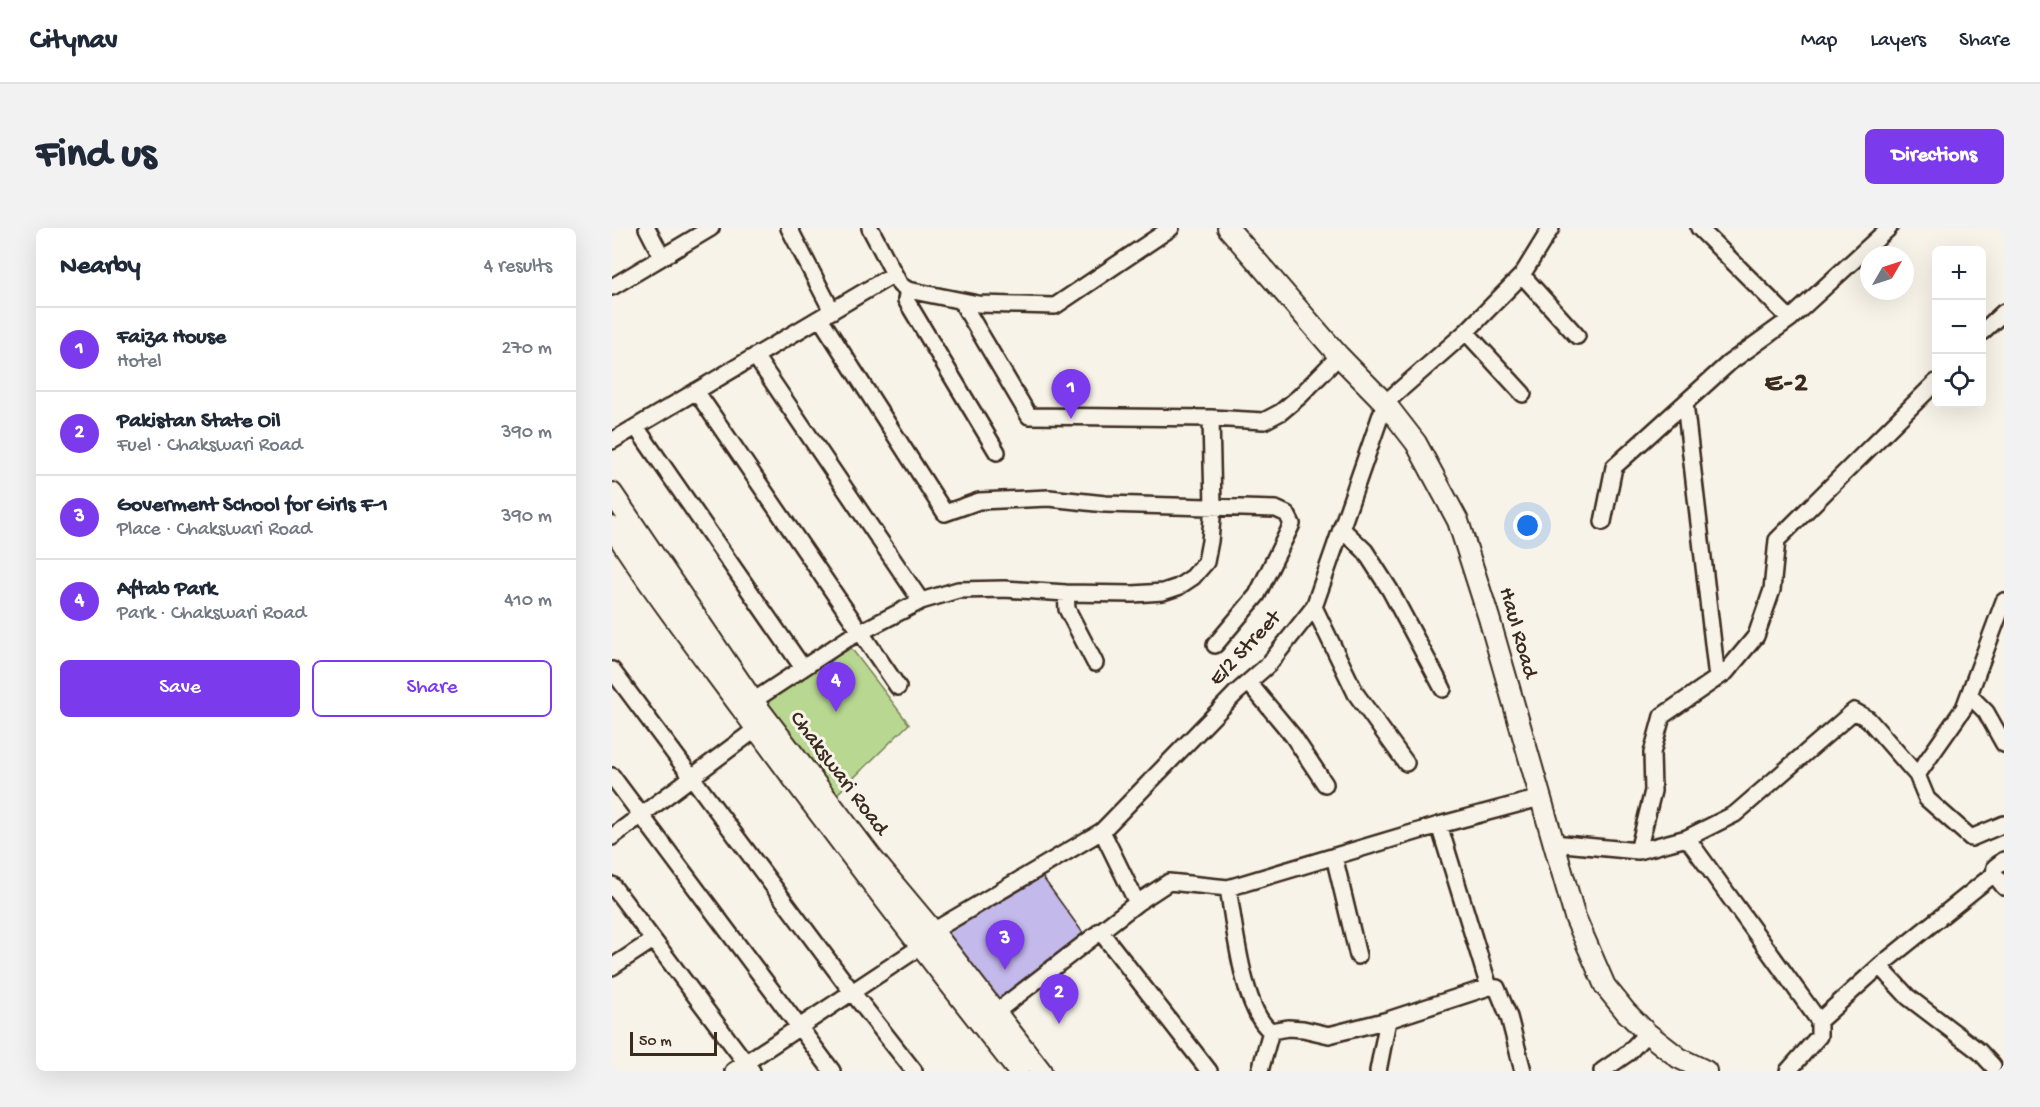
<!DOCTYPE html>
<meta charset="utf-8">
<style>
:root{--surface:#fff;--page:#f2f2f3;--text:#1f2937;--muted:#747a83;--line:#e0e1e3;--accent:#7c3aed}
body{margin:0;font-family:"Gochi Hand",sans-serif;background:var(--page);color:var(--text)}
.controls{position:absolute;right:18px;top:18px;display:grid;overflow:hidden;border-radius:9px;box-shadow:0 6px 24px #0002}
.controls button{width:54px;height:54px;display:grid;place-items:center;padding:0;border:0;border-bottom:2px solid var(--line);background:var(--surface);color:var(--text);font:30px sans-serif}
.compass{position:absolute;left:1248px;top:18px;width:54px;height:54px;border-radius:50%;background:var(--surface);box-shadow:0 6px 24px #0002;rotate:51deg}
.scale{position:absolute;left:18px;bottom:15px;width:87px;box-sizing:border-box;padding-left:6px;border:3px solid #3b2a1e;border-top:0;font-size:16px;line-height:21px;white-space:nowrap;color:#3b2a1e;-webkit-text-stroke:4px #f7f3e8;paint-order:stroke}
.you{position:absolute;left:916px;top:298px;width:21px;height:21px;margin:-15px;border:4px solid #fff;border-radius:50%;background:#1a73e8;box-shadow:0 0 0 9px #1a73e833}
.badge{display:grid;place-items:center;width:39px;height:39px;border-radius:50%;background:var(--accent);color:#fff;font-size:20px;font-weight:700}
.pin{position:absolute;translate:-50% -50px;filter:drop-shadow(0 2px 3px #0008)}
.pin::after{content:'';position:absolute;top:32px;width:21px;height:18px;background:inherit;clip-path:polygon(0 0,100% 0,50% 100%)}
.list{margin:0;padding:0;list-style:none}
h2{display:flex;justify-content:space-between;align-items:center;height:78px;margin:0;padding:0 24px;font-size:26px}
h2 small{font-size:20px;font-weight:400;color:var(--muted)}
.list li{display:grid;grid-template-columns:39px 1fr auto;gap:18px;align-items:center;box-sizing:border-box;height:84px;padding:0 24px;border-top:2px solid var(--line)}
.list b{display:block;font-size:22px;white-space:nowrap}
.list p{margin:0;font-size:20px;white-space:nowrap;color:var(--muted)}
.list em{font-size:20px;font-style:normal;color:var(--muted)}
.actions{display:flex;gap:12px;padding:18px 24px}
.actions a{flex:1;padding:14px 0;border:2px solid var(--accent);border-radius:9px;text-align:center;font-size:21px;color:var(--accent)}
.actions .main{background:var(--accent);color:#fff}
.icon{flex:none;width:33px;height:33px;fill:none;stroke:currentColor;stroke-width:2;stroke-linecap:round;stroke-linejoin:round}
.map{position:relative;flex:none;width:1392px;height:843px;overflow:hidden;border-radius:9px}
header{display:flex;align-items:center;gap:36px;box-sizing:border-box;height:84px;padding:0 30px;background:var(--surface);border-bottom:2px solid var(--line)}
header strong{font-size:28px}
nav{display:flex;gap:33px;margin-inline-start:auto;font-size:21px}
.intro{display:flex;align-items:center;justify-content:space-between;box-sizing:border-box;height:144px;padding:0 36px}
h1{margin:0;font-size:42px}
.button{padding:15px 27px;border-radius:9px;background:var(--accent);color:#fff;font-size:21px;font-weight:700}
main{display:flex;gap:36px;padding:0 36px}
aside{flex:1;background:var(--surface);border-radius:9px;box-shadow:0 6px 24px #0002}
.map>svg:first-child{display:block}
.green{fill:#b8d891;stroke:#7a8158;stroke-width:1.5}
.building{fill:#c3b9eb;stroke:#3b2a1e;stroke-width:1.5}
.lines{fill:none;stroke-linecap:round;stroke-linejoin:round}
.minor-casing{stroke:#3b2a1e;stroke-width:20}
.major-casing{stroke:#3b2a1e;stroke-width:24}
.minor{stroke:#f7f3e8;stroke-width:15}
.major{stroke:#f7f3e8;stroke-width:20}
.labels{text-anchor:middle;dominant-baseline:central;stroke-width:6;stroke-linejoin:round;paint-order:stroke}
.street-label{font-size:22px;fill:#3b2a1e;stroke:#f7f3e8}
.district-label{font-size:28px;font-weight:bold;letter-spacing:1.5px;fill:#3b2a1e;stroke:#f7f3e8}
</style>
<header>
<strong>Citynav</strong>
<nav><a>Map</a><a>Layers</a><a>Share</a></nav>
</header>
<div class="intro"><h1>Find us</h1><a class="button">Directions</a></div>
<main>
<aside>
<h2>Nearby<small>4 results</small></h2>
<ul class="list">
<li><span class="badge">1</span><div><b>Faiza House</b><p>Hotel</p></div><em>270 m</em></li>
<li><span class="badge">2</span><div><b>Pakistan State Oil</b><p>Fuel · Chakswari Road</p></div><em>390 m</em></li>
<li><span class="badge">3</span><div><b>Goverment School for Girls F-1</b><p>Place · Chakswari Road</p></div><em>390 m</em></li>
<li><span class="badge">4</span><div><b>Aftab Park</b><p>Park · Chakswari Road</p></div><em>410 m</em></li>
</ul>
<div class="actions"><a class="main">Save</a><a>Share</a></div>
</aside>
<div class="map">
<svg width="1392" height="843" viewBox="0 0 1392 843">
<rect width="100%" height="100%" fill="#f7f3e8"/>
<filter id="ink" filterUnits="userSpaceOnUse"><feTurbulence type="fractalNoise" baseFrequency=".0167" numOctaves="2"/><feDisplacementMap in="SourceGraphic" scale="12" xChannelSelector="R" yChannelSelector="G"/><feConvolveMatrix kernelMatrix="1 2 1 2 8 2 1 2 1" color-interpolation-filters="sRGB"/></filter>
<g filter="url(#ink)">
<path class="green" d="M 239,420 L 297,496 L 224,567 L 151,472 Z"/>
<path class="building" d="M 429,647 L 471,705 L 385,778 L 330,706 Z"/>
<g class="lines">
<g class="minor-casing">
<path id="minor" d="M 35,0 L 50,29
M 177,0 L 220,83
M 258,0 L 288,57 L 296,62 L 366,76 L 443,78 L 559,0
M 1087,0 L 1178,91
M 910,47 L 965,108
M 0,59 L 99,0
M 296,62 L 294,72 L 385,224
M 349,73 L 417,188 L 599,190 L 652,193 L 669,184 L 688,168 L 727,128
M 208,90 L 333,285 L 367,273 L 437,270 L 493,276 L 664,281 L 675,286 L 680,296 L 645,367 L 603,417
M 854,104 L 911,166
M 1370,104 L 1392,84
M 143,128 L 309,373
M 84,163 L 286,459
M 1073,175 L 1105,450
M 24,199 L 191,440
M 0,213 L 282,46
M 991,294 L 1002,239 L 1117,135 L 1178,91 L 1277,0
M 729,300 L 753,323 L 778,362 L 831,461
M 454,365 L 455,381 L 483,435
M 702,379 L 744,466 L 794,535
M 0,442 L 240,764 L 302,843
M 637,455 L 681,508 L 713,556
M 1357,467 L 1374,484 L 1392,516
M 141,473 L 235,411 L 309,373 L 346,362 L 392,361 L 454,365 L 521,366 L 551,364 L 566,359 L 581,349 L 594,334 L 598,313 L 601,279 L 599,190
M 1305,547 L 1352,480 L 1392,373
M 0,548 L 220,843
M 827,597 L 877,759 L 885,760 L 897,789 L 911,843
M 490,603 L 525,675
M 0,609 L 144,501
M 1075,610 L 1207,793 L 1207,808 L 1176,843
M 941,615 L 1026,623 L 1075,610 L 1123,586 L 1242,483 L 1256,491 L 1305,547 L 1315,571 L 1359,610 L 1392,596
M 1026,623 L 1041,563 L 1040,525 L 1050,488 L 1114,444 L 1144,408 L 1160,362 L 1165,312 L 1324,154
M 722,628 L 746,728
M 1382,646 L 1392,659
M 0,657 L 140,843
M 616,660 C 622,694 631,785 659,803 L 676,800 L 691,801 L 717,807 L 776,792 L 877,759
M 321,703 L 490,603 L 624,465 L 656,437 L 702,379 L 773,175 L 854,104 L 910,47 L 939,0
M 488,703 L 597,843
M 1270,736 L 1271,742 L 1296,769 L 1368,824 L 1381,838
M 0,739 L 41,712
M 384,784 L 525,675 L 557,654 L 616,660 L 827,597 L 928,570
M 1207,793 L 1270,736 L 1382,646 L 1383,639 L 1392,632
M 121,843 L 308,719
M 648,843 L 659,803
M 766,843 L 776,792
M 990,843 L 1016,825 L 1035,805"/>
</g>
<g class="major-casing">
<path id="major" d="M 616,0 L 727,128 L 773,175 L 804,215 L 846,293 L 877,390 L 963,689 L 993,758 L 1014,784 L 1035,805 L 1067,830 L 1094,843
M 0,265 L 141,473 L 260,630 L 321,703 L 429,843
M 0,299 C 40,362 85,420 130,481 C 219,603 312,724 406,843"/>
</g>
<use href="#minor" class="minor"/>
<use href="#major" class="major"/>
</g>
</g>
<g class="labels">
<g class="street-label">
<text transform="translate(905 405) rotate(74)">Haul Road</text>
<text transform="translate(634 421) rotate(-47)">E/2 Street</text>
<text transform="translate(226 546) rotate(53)">Chakswari Road</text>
</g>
<g class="district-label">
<text x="1175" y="156">E-2</text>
</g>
</g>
</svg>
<div class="controls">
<button>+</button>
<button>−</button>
<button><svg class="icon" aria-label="locate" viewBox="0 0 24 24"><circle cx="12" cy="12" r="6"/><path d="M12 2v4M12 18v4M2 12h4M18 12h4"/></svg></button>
</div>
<svg class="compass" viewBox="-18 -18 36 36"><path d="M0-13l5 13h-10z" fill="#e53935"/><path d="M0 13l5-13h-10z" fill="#747a83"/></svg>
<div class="scale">50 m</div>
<div class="you"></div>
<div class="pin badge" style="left:459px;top:191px">1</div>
<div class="pin badge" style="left:447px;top:796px">2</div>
<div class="pin badge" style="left:393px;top:742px">3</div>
<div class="pin badge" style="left:224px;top:484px">4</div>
</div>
</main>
